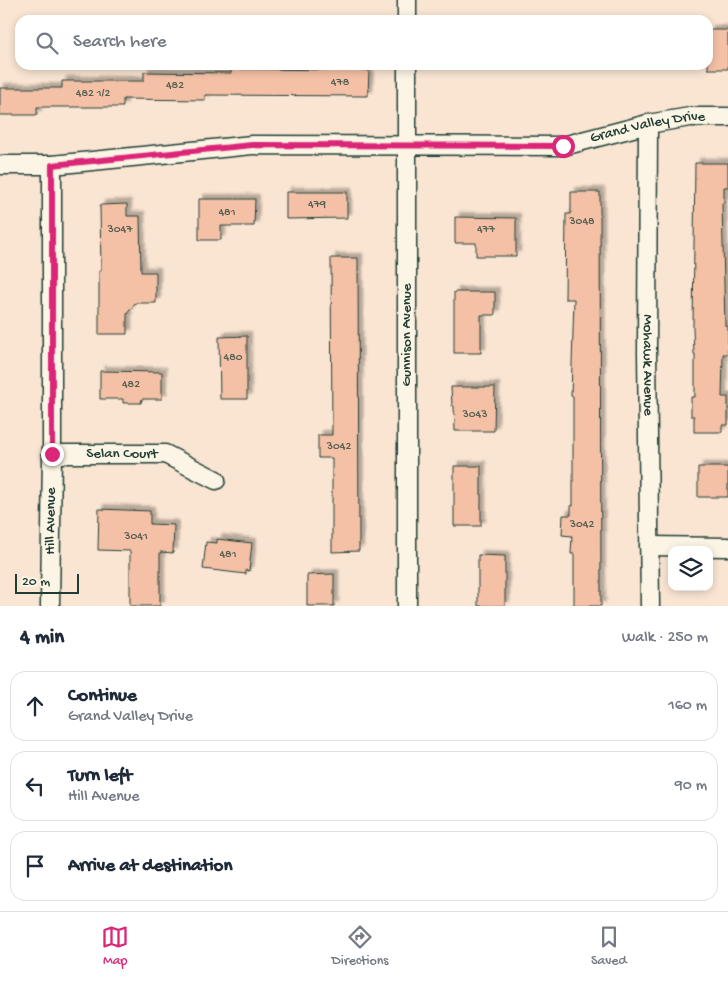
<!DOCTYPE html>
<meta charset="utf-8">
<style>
:root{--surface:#fff;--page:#f6f6f7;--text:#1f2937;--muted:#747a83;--line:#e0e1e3;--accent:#db2777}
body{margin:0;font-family:"Gochi Hand",sans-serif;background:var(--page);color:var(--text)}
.controls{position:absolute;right:15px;bottom:15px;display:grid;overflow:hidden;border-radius:10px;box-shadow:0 2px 8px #0003}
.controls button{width:45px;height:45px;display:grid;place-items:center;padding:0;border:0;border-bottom:1px solid var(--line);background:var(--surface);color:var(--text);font:25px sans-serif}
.scale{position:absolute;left:15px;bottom:12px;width:64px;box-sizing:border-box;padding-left:5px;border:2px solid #1f3d34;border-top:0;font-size:14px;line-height:18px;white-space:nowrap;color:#1f3d34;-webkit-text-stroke:4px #fcf5e5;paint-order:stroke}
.stop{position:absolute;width:15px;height:15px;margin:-11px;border:4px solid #db2777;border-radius:50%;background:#fff}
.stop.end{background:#db2777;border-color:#fff;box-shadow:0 1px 5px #0008}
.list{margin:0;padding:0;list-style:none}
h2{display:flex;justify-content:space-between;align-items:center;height:65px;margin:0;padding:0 20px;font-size:21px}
h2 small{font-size:16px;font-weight:400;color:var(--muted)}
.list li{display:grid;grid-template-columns:32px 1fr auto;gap:15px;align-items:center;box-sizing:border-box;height:70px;margin:0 10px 10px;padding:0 10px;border:1px solid var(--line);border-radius:15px}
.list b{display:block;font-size:19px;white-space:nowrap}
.list p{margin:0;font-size:16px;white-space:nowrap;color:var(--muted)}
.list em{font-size:16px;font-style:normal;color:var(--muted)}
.icon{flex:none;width:28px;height:28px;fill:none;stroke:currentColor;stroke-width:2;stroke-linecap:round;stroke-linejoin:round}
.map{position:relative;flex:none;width:728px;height:606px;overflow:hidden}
.search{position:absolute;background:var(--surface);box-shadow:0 2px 8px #0003;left:15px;right:15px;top:15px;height:55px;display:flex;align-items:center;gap:12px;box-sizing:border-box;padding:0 18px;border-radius:15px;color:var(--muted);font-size:19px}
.sheet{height:305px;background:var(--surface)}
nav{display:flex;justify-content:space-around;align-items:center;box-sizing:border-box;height:70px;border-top:1px solid var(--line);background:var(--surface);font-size:14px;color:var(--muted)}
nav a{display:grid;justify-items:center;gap:2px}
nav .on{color:var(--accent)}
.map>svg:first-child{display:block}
.building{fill:#f5c1a6;stroke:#1f3d34;filter:url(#shadow)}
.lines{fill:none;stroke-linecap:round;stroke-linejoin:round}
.minor-casing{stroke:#1f3d34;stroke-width:21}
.minor{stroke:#fcf5e5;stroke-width:18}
.route{stroke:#db2777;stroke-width:6}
.labels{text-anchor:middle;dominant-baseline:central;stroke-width:4.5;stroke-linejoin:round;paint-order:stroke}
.number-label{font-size:12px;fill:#545e50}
.street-label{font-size:15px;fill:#1f3d34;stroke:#fcf5e5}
</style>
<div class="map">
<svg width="728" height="606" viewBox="0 0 728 606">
<defs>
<filter id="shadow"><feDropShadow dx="4.5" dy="-4.5" stdDeviation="1" flood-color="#0004"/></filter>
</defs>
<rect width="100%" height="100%" fill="#fae5d2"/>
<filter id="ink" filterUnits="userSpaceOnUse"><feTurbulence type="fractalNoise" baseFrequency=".02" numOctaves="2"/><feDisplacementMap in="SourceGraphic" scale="10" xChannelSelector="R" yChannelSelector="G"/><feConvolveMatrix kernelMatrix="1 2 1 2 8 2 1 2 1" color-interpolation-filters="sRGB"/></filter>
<g filter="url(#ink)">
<path class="building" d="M 709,30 L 728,30 L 728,69 L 708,69 Z
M 231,69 L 369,70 L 368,96 L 205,95 L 205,100 L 123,99 L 123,107 L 37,107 L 37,115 L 0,115 L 0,88 L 62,88 L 62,81 L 144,81 L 144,72 L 231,73 Z
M 695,163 L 728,163 L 728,187 L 724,187 L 724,203 L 722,203 L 725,326 L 728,326 L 728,354 L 723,354 L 722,397 L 728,397 L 728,425 L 722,425 L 722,432 L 694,432 L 694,416 L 691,416 L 691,397 L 695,397 L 695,354 L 694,354 L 693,327 Z
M 286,192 L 347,192 L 347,218 L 286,219 Z
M 571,192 L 600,192 L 601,606 L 574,606 L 574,554 L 571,554 L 572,536 L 562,535 L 563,515 L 571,515 L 571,505 L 573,506 L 573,396 L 571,396 L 574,299 L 565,299 L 566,214 L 571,214 Z
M 199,199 L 255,199 L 254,226 L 221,226 L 221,240 L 199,240 Z
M 127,204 L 127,216 L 140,216 L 141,272 L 156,272 L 156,303 L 135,303 L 127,314 L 127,334 L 99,334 L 99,271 L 101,271 L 100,205 Z
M 455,217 L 516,218 L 516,256 L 476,256 L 476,243 L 455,243 Z
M 331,258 L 358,258 L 359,551 L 332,552 L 332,458 L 318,458 L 318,435 L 332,435 Z
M 454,292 L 495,292 L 495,315 L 481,315 L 481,353 L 454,353 Z
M 247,336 L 247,399 L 220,399 L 219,337 Z
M 100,371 L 162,372 L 162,399 L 142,399 L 141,403 L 123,403 L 123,399 L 100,399 Z
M 451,387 L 495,387 L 494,431 L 455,431 L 454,406 L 452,406 Z
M 454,466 L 481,466 L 481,526 L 454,526 Z
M 698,467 L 728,467 L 728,497 L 698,497 Z
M 99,509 L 150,511 L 150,524 L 174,525 L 173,553 L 160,552 L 160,606 L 130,606 L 130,551 L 98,550 Z
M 217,539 L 252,543 L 249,571 L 246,570 L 246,574 L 203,569 L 206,542 L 217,543 Z
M 478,555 L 505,556 L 505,606 L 478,606 Z
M 334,574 L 334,606 L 307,606 L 307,575 Z"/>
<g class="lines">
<g class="minor-casing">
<g id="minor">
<path d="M 407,20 L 407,0"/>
<path id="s1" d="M 648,124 L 647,352 L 650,606"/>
<path id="s2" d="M 0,165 L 52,165 L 252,145 L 563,146 L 648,124 L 690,117 L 728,117"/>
<path id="s3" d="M 52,454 L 165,454 L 216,480"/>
<path d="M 649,546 L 728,547"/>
<path id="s4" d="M 50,606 L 52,454 L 52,165"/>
<path d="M 407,606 L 407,65"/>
</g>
</g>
<use href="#minor" class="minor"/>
</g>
</g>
<g class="lines" filter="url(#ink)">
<path class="route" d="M 52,454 L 52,165 L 252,145 L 563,146"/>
</g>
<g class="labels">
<g class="number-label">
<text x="340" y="83">478</text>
<text x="175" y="86">482</text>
<text x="93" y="94">482 1/2</text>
<text x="317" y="205">479</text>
<text x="227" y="213">481</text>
<text x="582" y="222">3048</text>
<text x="120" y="230">3047</text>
<text x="486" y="230">477</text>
<text x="233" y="358">480</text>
<text x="131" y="385">482</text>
<text x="475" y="415">3043</text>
<text x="339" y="447">3042</text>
<text x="582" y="525">3042</text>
<text x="136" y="537">3041</text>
<text x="228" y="555">481</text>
</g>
<g class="street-label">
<text stroke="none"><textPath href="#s2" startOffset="651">Grand Valley Drive</textPath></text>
<text transform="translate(407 335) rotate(-90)">Gunnison Avenue</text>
<text stroke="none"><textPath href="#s1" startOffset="241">Mohawk Avenue</textPath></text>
<text stroke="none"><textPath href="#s3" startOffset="70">Selan Court</textPath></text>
<text stroke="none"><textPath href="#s4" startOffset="85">Hill Avenue</textPath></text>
</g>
</g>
</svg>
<div class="controls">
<button><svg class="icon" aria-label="layers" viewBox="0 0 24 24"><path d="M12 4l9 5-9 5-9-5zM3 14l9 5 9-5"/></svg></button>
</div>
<div class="scale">20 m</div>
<div class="stop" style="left:563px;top:146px"></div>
<div class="stop end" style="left:52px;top:454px"></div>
<div class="search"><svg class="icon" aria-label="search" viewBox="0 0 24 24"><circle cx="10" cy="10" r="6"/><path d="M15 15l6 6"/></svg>Search here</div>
</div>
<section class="sheet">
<h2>4 min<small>Walk · 250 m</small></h2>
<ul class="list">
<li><svg class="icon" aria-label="ahead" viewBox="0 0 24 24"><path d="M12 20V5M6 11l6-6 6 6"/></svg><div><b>Continue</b><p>Grand Valley Drive</p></div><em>160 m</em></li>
<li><svg class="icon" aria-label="left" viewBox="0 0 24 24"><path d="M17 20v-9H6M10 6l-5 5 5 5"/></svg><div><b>Turn left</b><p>Hill Avenue</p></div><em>90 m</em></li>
<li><svg class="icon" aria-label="arrive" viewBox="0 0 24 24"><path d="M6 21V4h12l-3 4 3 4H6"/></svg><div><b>Arrive at destination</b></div></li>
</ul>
</section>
<nav>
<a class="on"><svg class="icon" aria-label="map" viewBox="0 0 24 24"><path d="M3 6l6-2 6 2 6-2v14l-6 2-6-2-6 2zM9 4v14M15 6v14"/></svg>Map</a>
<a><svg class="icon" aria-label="directions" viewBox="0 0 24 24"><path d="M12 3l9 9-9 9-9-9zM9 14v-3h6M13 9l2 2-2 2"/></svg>Directions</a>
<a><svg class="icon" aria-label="saved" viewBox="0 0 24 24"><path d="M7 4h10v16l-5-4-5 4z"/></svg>Saved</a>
</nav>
